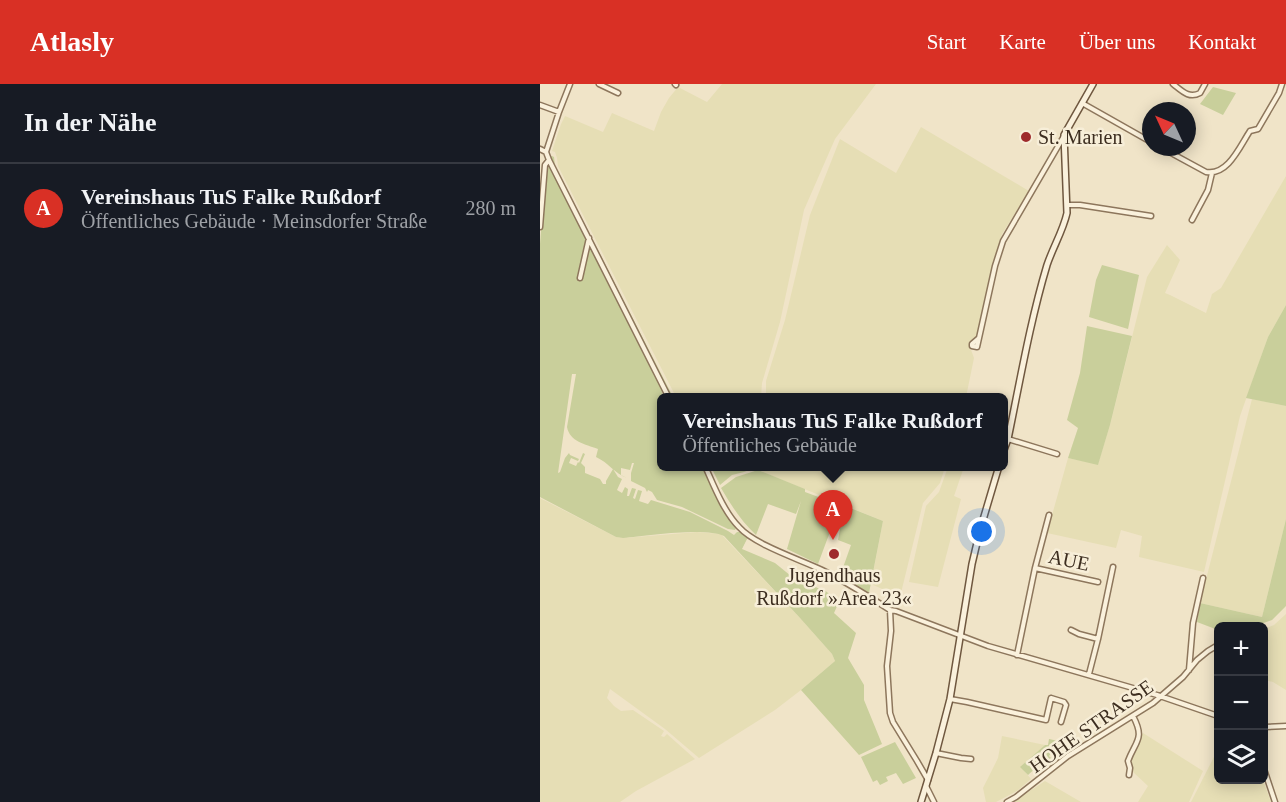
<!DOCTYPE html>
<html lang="de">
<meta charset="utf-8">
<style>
:root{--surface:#171b24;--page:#242831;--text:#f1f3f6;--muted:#9ea1a6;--line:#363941;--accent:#d93025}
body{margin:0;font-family:Georgia,serif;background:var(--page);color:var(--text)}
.controls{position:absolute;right:18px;bottom:18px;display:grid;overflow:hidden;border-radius:9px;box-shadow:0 3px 15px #0003}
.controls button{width:54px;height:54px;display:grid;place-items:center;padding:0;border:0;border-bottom:2px solid var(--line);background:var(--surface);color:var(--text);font:30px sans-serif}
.compass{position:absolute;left:602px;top:18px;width:54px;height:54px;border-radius:50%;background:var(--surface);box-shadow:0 3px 15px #0003;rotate:314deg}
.you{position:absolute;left:442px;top:448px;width:21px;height:21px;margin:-15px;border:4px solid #fff;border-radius:50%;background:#1a73e8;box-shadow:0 0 0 9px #1a73e833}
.badge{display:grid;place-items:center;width:39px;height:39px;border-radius:50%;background:var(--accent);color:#fff;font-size:20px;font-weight:700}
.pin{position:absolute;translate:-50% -50px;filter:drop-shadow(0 2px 3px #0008)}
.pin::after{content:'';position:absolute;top:32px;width:21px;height:18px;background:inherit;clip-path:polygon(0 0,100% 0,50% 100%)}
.popup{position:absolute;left:117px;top:309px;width:351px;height:78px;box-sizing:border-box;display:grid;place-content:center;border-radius:9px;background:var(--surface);filter:drop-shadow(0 2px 4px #0005);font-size:20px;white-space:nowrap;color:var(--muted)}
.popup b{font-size:22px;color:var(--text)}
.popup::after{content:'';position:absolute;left:50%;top:100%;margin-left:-12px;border:12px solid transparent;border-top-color:var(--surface)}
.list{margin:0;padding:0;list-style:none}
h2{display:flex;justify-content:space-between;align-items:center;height:78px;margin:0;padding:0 24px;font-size:26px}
h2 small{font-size:20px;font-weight:400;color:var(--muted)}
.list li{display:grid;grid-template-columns:39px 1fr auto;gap:18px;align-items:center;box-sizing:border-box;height:90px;padding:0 24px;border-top:2px solid var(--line)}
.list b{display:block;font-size:22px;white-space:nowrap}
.list p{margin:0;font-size:20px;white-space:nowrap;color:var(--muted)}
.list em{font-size:20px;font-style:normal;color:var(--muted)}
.icon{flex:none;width:33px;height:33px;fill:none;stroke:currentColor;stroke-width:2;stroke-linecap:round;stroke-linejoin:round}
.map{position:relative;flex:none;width:746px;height:718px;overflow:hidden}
header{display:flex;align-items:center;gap:36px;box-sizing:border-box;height:84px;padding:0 30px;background:var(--accent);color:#fff}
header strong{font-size:28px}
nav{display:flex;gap:33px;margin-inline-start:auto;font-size:21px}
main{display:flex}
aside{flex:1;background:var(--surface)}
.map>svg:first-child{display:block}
.farmland{fill:#e6deb5}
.green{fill:#c9cf9b}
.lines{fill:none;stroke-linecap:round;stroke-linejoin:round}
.minor-casing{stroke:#8d765c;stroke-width:7}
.secondary-casing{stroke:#6f573f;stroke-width:8}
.minor{stroke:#faf1dc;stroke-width:4}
.secondary{stroke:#faf1dc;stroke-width:5}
.poi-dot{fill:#9e2a2b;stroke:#f7eed8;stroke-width:2}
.labels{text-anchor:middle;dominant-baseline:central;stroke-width:5;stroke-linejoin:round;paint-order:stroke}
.poi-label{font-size:20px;fill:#3d2e20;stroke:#f7eed8;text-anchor:start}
.street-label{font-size:20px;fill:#3d2e20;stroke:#f7eed8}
</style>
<header>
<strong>Atlasly</strong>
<nav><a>Start</a><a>Karte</a><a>Über uns</a><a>Kontakt</a></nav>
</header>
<main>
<aside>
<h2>In der Nähe<small></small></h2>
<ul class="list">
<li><span class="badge">A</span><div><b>Vereinshaus TuS Falke Rußdorf</b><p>Öffentliches Gebäude · Meinsdorfer Straße</p></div><em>280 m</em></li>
</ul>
</aside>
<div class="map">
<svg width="746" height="718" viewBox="0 0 746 718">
<rect width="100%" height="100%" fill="#f0e4c8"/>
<path class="farmland" d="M 182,0 L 336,0 L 295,55 L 264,126 L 240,238 L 222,299 L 221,313 L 136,313 L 18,82 L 17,74 L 15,68 L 12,67 L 21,40 L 25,32 L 63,48 L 72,29 L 114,47 L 121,28 L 129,14 L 138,3 L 167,18 Z
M 381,43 L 489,107 L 462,150 L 452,185 L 437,252 L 432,258 L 430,263 L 434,274 L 426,313 L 226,314 L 226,297 L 245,236 L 270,131 L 300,55 L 356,89 Z
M 746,92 L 746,221 L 728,253 L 700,332 L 664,488 L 599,473 L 602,452 L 581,446 L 576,464 L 507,449 L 528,374 L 558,380 L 570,341 L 607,193 L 627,161 L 640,176 L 625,209 L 630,211 L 666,229 L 672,210 L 681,204 Z
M 712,315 L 746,322 L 746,435 L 722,533 L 660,519 Z
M 221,382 L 405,383 L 400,399 L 383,419 L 360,513 L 331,500 L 343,437 L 218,386 Z
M 408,383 L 424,383 L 414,412 L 421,415 L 398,503 L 369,498 L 386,422 L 399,408 Z
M 0,414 L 76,453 L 83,454 L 157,448 L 181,450 L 260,534 L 292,570 L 295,577 L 261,606 L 235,626 L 159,674 L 125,645 L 70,605 L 67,614 L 74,622 L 81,627 L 93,626 L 124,647 L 121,652 L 124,653 L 127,650 L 155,675 L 96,707 L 80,718 L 0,718 Z
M 746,530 L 746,606 L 733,598 L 724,596 L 724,545 L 734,541 Z
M 603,649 L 663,687 L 649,718 L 598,718 L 608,702 L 592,687 L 589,676 Z
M 462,652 L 505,661 L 481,683 L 491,695 L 477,707 L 456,718 L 446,718 L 443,704 L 458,674 Z
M 678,665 L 678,696 L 723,696 L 731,718 L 651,718 Z
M 505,697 L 541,718 L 473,718 Z"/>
<path class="green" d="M 673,3 L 696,9 L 683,31 L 660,20 Z
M 12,72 L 14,73 L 15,82 L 133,313 L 131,313 L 12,81 L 9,73 Z
M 8,80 L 48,155 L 64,192 L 124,307 L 122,309 L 124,313 L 122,314 L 122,382 L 162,383 L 196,444 L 195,446 L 188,445 L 142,423 L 117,416 L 112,408 L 108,406 L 107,408 L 105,404 L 91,397 L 91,389 L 94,379 L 92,379 L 90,386 L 81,384 L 81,391 L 87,394 C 74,389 69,379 56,373 L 58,365 C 45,360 30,358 27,343 L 36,290 L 32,290 L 18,389 L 20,388 L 25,374 L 29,369 L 30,371 L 39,375 L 38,377 L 31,374 L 29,379 L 36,382 L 38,378 L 39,379 L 43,369 L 45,370 L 41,379 L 45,383 L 45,389 L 60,395 L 63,400 L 66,400 L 66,397 L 73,385 L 78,393 L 82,395 L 77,406 L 82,409 L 85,403 L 88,405 L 87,412 L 89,412 L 92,404 L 96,405 L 93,414 L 95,415 L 98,406 L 102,407 L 99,417 L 108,420 L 111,416 L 150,428 L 188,447 L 194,451 L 197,448 L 200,448 L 208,453 L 202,465 L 235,479 L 251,492 L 280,505 L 282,504 L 299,518 L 294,529 L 316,549 L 308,574 L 324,601 L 324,616 L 342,660 L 319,671 L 261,606 L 295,577 L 292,570 L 260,534 L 184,452 C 165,443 106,452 83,454 L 76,453 L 0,413 L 0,160 L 6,81 Z
M 562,181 L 599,191 L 588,245 L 549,233 L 556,196 Z
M 746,221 L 746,322 L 706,314 L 728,253 Z
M 547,242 L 592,252 L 570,341 L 558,381 L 528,374 L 538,344 L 527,336 L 540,289 Z
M 171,383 L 217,383 L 204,388 L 192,391 L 180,401 Z
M 218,386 L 265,405 L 265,408 L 300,421 L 278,480 L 247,465 L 261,417 L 256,430 L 228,420 L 216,451 C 201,437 191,421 181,404 L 196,393 Z
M 303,421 L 343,437 L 329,509 L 300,492 L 311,461 L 298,456 L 300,445 L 295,443 Z
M 746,435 L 746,522 L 732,536 L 715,542 L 678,542 L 678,546 L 657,538 L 660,519 L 722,533 Z
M 509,655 L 523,658 L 521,664 L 514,670 L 511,669 L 509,672 L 511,674 L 502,681 L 500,680 L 488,691 L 480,683 L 505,661 L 508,661 Z
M 355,658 L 376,694 L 363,700 L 356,689 L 346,693 L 348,697 L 340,701 L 337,696 L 333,698 L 321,673 Z"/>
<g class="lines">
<g class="minor-casing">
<path id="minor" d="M 59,0 L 78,9
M 135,0 L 136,1
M 633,0 C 642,7 649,15 660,9 L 665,0
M 542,19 L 611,58
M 0,21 L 19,28
M 620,63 L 666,88 C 688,92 700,62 710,47 L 718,45 L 739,9 L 742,0
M 0,65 L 6,68 L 9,76 L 129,314
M 6,68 L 19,28 L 30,0
M 528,121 L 540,121 L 611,132
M 652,136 L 668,106 L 672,89
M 0,143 L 5,81 L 9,76
M 40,194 L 49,154
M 439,254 L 437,263 L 432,262 L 432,260 L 439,254 L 455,182 L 463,157 L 524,52
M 468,355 L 517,370
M 165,382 C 174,402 184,428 199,443 C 215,461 259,475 282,486 C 305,497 328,512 350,526 L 356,527 L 448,562 L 617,611 L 678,632
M 495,484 L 558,498
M 350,526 L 351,547 L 347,582 L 350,629 L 353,638 L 377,677 L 388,696
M 531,546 L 539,550 L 558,555
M 477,571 L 495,484 L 509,431
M 649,586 L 653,539 L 663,494
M 549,590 L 558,555 L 573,483
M 410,615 L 427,618 L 506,636 L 511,614 L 524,618 L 526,621 L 521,638
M 724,643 L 746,642
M 396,669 L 421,674 L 431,675
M 724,685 L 735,718
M 589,691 L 590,684 L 588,677 C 596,656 605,655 593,632
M 386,702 L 394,718
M 467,718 L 476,713 L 528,672 L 613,619 L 643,593 L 657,576 L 668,567 L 678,561"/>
</g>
<g class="secondary-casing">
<path id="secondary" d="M 464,366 L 468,355 C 480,297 490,238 507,181 C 513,163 523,147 527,129 L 524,51 L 553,0
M 381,718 L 396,669 L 410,615 L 432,480 L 440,446 L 459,382"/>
</g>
<use href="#minor" class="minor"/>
<use href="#secondary" class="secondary"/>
</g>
<g class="poi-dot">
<circle cx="486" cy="53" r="6"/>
<circle cx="294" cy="470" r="6"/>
</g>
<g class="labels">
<g class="poi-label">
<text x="498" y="53">St. Marien</text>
<text x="294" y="491" text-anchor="middle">Jugendhaus<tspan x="294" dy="23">Rußdorf »Area 23«</tspan></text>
</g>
<g class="street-label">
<text transform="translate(529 476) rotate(12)">AUE</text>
<text transform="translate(551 642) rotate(-35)">HOHE STRASSE</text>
</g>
</g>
</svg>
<div class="controls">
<button>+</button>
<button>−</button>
<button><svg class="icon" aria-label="layers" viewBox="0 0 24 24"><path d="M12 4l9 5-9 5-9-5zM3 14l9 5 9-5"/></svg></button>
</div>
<svg class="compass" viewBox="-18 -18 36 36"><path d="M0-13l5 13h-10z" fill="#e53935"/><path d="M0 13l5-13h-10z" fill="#9ea1a6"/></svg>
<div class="you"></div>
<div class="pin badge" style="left:293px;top:456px">A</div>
<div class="popup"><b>Vereinshaus TuS Falke Rußdorf</b>Öffentliches Gebäude</div>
</div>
</main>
